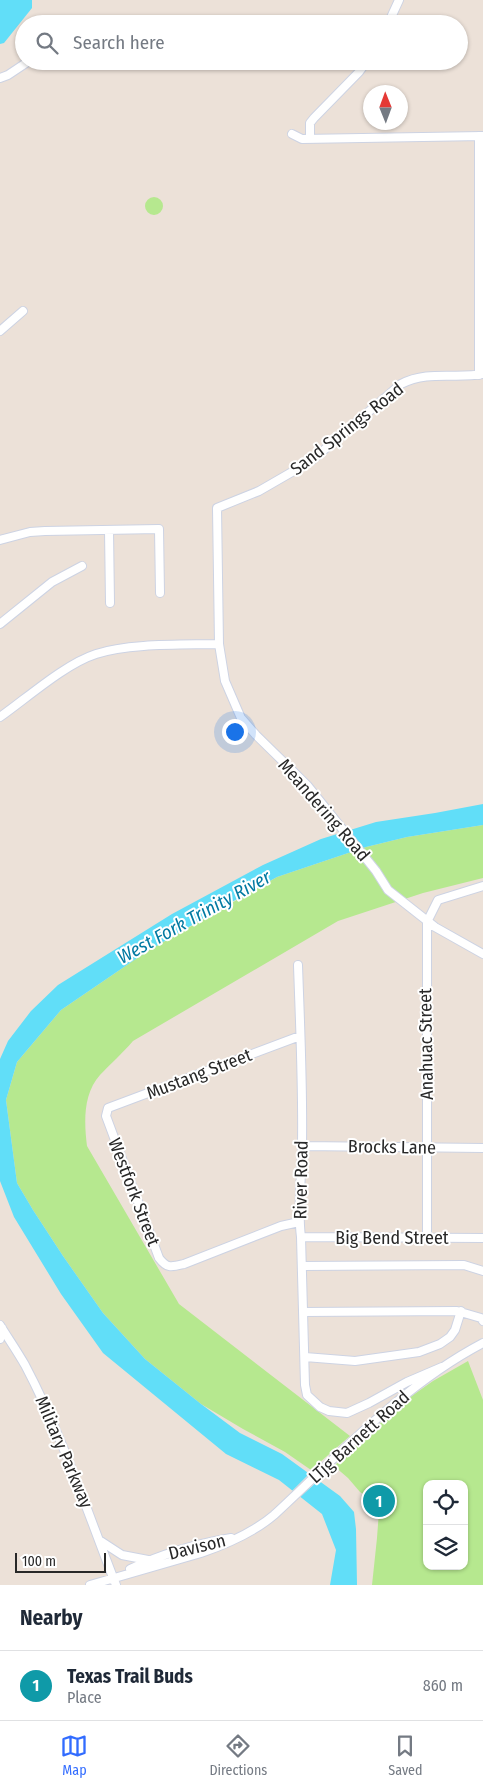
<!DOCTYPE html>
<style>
:root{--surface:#fff;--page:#f6f6f7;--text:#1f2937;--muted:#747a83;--line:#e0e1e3;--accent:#326cff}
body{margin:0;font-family:"Fira Sans Condensed",sans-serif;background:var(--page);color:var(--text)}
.controls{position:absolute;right:15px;bottom:15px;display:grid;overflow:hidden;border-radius:10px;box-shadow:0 1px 4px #0004}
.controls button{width:45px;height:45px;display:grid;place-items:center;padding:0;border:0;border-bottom:1px solid var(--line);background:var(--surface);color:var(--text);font:25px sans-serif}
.compass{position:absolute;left:363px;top:85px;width:45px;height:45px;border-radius:50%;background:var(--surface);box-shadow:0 1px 4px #0004;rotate:359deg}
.scale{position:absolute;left:15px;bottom:12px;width:91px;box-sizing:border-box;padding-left:5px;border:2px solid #282828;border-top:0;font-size:14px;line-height:18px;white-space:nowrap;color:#282828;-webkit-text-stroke:4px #fff;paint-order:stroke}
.you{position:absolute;left:234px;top:731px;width:18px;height:18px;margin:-12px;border:4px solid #fff;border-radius:50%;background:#1a73e8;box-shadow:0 0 0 8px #1a73e833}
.badge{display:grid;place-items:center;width:32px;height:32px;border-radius:50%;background:var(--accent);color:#fff;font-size:16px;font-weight:700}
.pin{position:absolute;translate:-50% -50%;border:2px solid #fff;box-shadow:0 1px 5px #0006}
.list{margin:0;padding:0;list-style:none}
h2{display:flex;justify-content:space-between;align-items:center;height:65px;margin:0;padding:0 20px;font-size:21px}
h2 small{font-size:16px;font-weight:400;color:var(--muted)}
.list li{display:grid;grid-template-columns:32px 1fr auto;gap:15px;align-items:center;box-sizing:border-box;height:70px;padding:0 20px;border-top:1px solid var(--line)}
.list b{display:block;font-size:19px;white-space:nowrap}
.list p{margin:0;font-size:16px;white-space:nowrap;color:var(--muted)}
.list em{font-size:16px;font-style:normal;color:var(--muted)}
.icon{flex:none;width:28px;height:28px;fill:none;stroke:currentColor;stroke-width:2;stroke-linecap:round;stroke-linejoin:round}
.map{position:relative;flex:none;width:483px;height:1585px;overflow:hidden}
.search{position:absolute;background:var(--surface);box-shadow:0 1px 4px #0004;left:15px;right:15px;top:15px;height:55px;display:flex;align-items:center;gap:12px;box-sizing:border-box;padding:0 18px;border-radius:28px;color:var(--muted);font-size:19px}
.sheet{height:135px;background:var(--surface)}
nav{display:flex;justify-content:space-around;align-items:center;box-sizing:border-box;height:70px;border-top:1px solid var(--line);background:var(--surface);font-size:14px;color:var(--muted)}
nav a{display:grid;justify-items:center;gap:2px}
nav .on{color:var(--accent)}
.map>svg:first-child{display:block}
.green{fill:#b6e88f;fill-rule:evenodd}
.water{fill:#61def8}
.pier{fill:#ece1d8}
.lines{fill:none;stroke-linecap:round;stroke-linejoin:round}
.minor-casing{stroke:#cdd3e3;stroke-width:10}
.minor{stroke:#fff;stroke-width:8}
.labels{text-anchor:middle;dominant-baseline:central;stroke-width:4;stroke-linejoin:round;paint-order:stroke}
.street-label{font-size:18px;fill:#282828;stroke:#fff}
.water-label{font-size:19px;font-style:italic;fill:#027aa2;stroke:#fff}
</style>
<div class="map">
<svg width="483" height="1585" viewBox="0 0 483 1585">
<rect width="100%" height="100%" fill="#ece1d8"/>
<path class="green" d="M145 206a9 9 0 1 1 18 0a9 9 0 1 1-18 0Z
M 483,825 L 483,878 L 423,893 L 338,921 L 133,1041 C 122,1054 111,1063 100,1075 C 83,1094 84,1122 87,1146 L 179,1304 L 350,1436 L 311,1470 L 285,1452 L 243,1429 L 201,1404 L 145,1359 L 103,1313 L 63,1256 L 33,1210 L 17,1183 L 6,1100 L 17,1062 L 61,1010 L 146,952 L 277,877 L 366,847 L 407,837 Z
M 468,1361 L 483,1400 L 483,1585 L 372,1585 L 377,1538 L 379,1511 L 374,1501 L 360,1492 L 348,1478 L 334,1466 L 406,1400 L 433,1381 ZM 427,1484 L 464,1484 L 464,1566 L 427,1566 Z"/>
<path class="water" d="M 0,0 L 32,0 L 32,8 L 4,43 L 0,44 Z
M 483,804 L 483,825 L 407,837 L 366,847 L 277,877 L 230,903 L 146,952 L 61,1010 L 17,1062 L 6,1100 L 17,1183 L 33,1210 L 63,1256 L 103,1313 L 145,1359 L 201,1404 L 240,1433 L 282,1454 L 340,1496 L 354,1512 L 356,1529 L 357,1585 L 330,1585 L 336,1550 L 322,1514 L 279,1480 L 226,1454 L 103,1353 L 61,1294 L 14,1217 L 0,1181 L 0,1059 L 8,1041 L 31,1011 L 58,985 L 172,914 L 263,865 L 321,839 L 376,822 L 435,813 Z"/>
<path class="pier" d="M 311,1472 L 320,1479 L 299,1498 L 291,1492 Z"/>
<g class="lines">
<g class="minor-casing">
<path id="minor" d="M 69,24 L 79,21 L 99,24
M 388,24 L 399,0
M 0,78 L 8,75 L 29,61
M 292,134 L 302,139 L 483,136
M 479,136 L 479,375
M 310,139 L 310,123 L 314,118 L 359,72 L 367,61
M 0,331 L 23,311
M 483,374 C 455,379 428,370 401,384 L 311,461 L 259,491 L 217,508 L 219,644 L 225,681 L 241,718 L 256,735 L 307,785 L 376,871 L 388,890 L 435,927 L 483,954
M 109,530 L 110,603
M 0,540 L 30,532 L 45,531 L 159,529 L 160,593
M 0,624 L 52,582 L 82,566
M 0,717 C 27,698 65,664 96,654 C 129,643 183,645 219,644
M 298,965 C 300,1025 303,1085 302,1145 C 302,1176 297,1207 301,1237 L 305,1385 L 307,1395 L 320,1407 L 329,1411 L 347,1413 L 369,1403 L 407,1382 L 442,1367
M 302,1146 L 483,1148
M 299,1222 L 281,1226 L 184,1264 C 172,1267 167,1269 159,1258 L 106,1116 L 108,1108 L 300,1036
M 301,1237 L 483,1238
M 427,1239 L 427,922 L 438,900 L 483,886
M 302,1266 L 464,1265 L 483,1271
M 303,1312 L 457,1311 L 481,1318 L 483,1321
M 0,1325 C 8,1338 17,1351 25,1365 C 62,1435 87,1511 116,1585
M 0,1328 L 2,1328 L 0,1339
M 305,1357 L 355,1361 L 419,1352 L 440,1344 L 450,1337 L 455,1330 L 461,1311
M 99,1540 L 122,1555 L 148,1560
M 130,1569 C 162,1554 196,1544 231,1538
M 90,1585 L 201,1553 C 227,1544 253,1533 274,1515 C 340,1454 403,1385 483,1343"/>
</g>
<use href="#minor" class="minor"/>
</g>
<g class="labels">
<g class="street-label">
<text transform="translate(347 429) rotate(-38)">Sand Springs Road</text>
<text transform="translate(324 810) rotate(49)">Meandering Road</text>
<text transform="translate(426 1044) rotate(-91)">Anahuac Street</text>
<text transform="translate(199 1074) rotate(-21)">Mustang Street</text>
<text transform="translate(392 1147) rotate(1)">Brocks Lane</text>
<text transform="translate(301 1180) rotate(-89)">River Road</text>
<text transform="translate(134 1192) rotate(69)">Westfork Street</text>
<text x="392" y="1238">Big Bend Street</text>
<text transform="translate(359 1437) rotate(-42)">LTjg Barnett Road</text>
<text transform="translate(64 1452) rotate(67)">Military Parkway</text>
<text transform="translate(197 1547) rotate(-14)">Davison</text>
</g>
<g class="water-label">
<text transform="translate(194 917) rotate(-29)">West Fork Trinity River</text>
</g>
</g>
</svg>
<div class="controls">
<button><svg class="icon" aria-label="locate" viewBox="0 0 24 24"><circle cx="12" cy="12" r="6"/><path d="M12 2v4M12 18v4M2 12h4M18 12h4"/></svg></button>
<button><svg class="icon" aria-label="layers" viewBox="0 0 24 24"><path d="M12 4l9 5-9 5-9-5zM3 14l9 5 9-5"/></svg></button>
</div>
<svg class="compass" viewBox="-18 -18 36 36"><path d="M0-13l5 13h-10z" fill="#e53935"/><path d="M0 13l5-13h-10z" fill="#747a83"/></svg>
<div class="scale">100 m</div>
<div class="you"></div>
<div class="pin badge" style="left:379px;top:1501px;background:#0f9aa8">1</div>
<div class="search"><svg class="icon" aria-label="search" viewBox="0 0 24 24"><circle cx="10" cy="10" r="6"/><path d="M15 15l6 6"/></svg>Search here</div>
</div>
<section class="sheet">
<h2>Nearby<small></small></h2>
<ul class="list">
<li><span class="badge" style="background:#0f9aa8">1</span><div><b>Texas Trail Buds</b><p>Place</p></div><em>860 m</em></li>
</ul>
</section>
<nav>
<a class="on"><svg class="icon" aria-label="map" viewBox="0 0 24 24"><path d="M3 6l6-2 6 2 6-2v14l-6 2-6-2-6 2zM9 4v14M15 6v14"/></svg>Map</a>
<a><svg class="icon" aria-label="directions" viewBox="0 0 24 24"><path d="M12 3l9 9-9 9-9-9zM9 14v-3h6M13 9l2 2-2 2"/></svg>Directions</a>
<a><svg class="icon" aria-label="saved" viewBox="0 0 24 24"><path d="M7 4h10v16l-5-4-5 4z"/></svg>Saved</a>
</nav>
